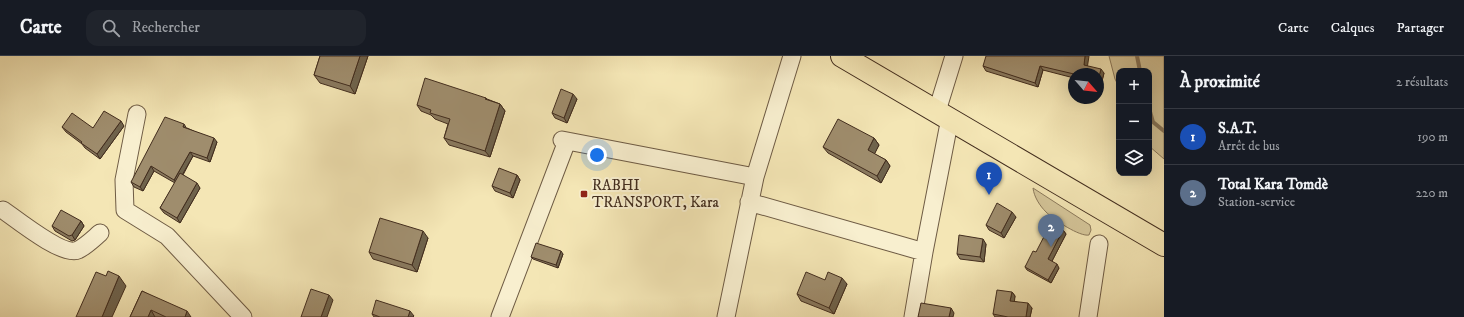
<!DOCTYPE html>
<html lang="fr">
<meta charset="utf-8">
<style>
:root{--surface:#171b24;--page:#20242c;--text:#f1f3f6;--muted:#9ea1a6;--line:#363941;--accent:#db2777}
body{margin:0;font-family:"IM FELL DW Pica",serif;background:var(--page);color:var(--text)}
.controls{position:absolute;right:12px;top:12px;display:grid;overflow:hidden;border-radius:8px;box-shadow:0 4px 16px #0002}
.controls button{width:36px;height:36px;display:grid;place-items:center;padding:0;border:0;border-bottom:1px solid var(--line);background:var(--surface);color:var(--text);font:20px sans-serif}
.compass{position:absolute;left:1068px;top:12px;width:36px;height:36px;border-radius:50%;background:var(--surface);box-shadow:0 4px 16px #0002;rotate:118deg}
.you{position:absolute;left:597px;top:99px;width:14px;height:14px;margin:-10px;border:3px solid #fff;border-radius:50%;background:#1a73e8;box-shadow:0 0 0 6px #1a73e833}
.badge{display:grid;place-items:center;width:26px;height:26px;border-radius:50%;background:var(--accent);color:#fff;font-size:13px;font-weight:700}
.pin{position:absolute;translate:-50% -33px;filter:drop-shadow(0 1px 2px #0008)}
.pin::after{content:'';position:absolute;top:21px;width:14px;height:12px;background:inherit;clip-path:polygon(0 0,100% 0,50% 100%)}
.list{margin:0;padding:0;list-style:none}
h2{display:flex;justify-content:space-between;align-items:center;height:52px;margin:0;padding:0 16px;font-size:17px}
h2 small{font-size:13px;font-weight:400;color:var(--muted)}
.list li{display:grid;grid-template-columns:26px 1fr auto;gap:12px;align-items:center;box-sizing:border-box;height:56px;padding:0 16px;border-top:1px solid var(--line)}
.list b{display:block;font-size:15px;white-space:nowrap}
.list p{margin:0;font-size:13px;white-space:nowrap;color:var(--muted)}
.list em{font-size:13px;font-style:normal;color:var(--muted)}
.icon{flex:none;width:22px;height:22px;fill:none;stroke:currentColor;stroke-width:2;stroke-linecap:round;stroke-linejoin:round}
.map{position:relative;flex:none;width:1164px;height:261px;overflow:hidden}
header{display:flex;align-items:center;gap:24px;box-sizing:border-box;height:56px;padding:0 20px;background:var(--surface);border-bottom:1px solid var(--line)}
header strong{font-size:19px}
nav{display:flex;gap:22px;margin-inline-start:auto;font-size:14px}
.search{width:280px;height:36px;background:var(--page);display:flex;align-items:center;gap:10px;box-sizing:border-box;padding:0 14px;border-radius:12px;color:var(--muted);font-size:15px}
main{display:flex}
aside{flex:1;background:var(--surface)}
.map>svg:first-child{display:block}
.green{fill:#d6c79b;stroke:#8c7a5c}
.lines{fill:none;stroke-linecap:round;stroke-linejoin:round}
.stream{stroke:#88765a;stroke-width:4}
.street-casing{stroke:#6e5b44;stroke-width:19}
.highway-casing{stroke:#422d1e;stroke-width:24}
.street{stroke:#f8efcf;stroke-width:17}
.highway{stroke:#f4e6b5;stroke-width:22}
.wall{fill:#89795e;stroke:#422d1e}
.shaded-wall{fill:#6f634c;stroke:#422d1e}
.building{fill:#9f8d6d;stroke:#422d1e}
.poi-dot{fill:#8f2418;stroke:#f8efcf;stroke-width:1.5}
.labels{text-anchor:middle;dominant-baseline:central;stroke-width:4;stroke-linejoin:round;paint-order:stroke}
.poi-label{font-size:15px;fill:#422d1e;stroke:#f8efcf;text-anchor:start}
</style>
<header>
<strong>Carte</strong>
<div class="search"><svg class="icon" aria-label="search" viewBox="0 0 24 24"><circle cx="10" cy="10" r="6"/><path d="M15 15l6 6"/></svg>Rechercher</div>
<nav><a>Carte</a><a>Calques</a><a>Partager</a></nav>
</header>
<main>
<div class="map">
<svg width="1164" height="261" viewBox="0 0 1164 261">
<rect width="100%" height="100%" fill="#f4e6b5"/>
<filter id="stains"><feTurbulence type="fractalNoise" baseFrequency=".005" numOctaves="4"/><feColorMatrix values="0 0 0 0 .2 0 0 0 0 .09 0 0 0 0 .02 0 0 0 .5 -.17"/></filter>
<radialGradient id="worn" r=".72"><stop offset=".6" stop-color="#630" stop-opacity="0"/><stop offset="1" stop-color="#630" stop-opacity=".3"/></radialGradient>
<path class="green" d="M 1109,0 L 1164,0 L 1164,103 L 1149,90 L 1149,15 L 1119,15 L 1119,31 L 1115,23 Z
M 1033,132 L 1090,169 L 1091,174 L 1089,179 C 1080,181 1054,164 1046,156 C 1040,150 1034,141 1033,132 Z"/>
<g class="lines">
<path class="stream" d="M 1137,0 L 1140,15
M 1149,52 L 1153,66 L 1164,75"/>
<g class="street-casing">
<path id="street" d="M 937,55 L 954,0
M 137,58 L 124,124 L 125,154 L 167,180 L 243,261
M 562,84 L 755,121
M 749,146 L 924,196
M 3,154 C 16,163 63,201 78,194 C 86,190 93,183 100,177
M 500,261 L 567,85
M 726,261 L 755,121 L 792,0
M 913,261 L 924,196 L 950,62
M 1088,261 L 1099,188"/>
</g>
<g class="highway-casing">
<path id="highway" d="M 842,0 L 1164,189"/>
</g>
<use href="#street" class="street"/>
<use href="#highway" class="highway"/>
</g>
<path class="wall" d="M 320,0 L 368,0 L 355,38 L 320,27 L 314,19 Z
M 983,10 L 1087,10 L 1104,17 L 1101,29 L 1098,28 L 1098,18 L 1074,18 L 1074,22 L 1043,14 L 1038,31 L 986,15 Z
M 486,42 L 487,43 L 500,48 L 505,55 L 490,101 L 449,89 L 444,82 L 448,68 L 435,63 L 431,59 L 421,55 L 417,49 Z
M 577,43 L 567,67 L 555,62 L 552,57 Z
M 124,70 L 100,103 L 85,92 L 82,88 L 66,76 L 62,71 L 93,72 Z
M 187,72 L 217,86 L 210,106 L 193,100 L 183,119 L 200,132 L 180,167 L 164,157 L 160,152 L 175,127 L 154,115 L 143,135 L 134,131 L 131,126 Z
M 874,82 L 879,89 L 874,98 L 886,104 L 890,110 L 881,127 L 828,97 L 823,91 Z
M 517,119 L 520,124 L 513,142 L 495,135 L 492,130 Z
M 1016,161 L 1004,182 L 989,174 L 986,169 Z
M 81,165 L 84,170 L 75,184 L 72,185 L 55,175 L 52,170 Z
M 1063,174 L 1066,178 L 1052,205 L 1059,212 L 1051,227 L 1027,214 L 1025,211 L 1036,196 Z
M 428,182 L 417,216 L 373,203 L 369,196 Z
M 986,188 L 984,206 L 960,203 L 957,198 Z
M 563,198 L 558,212 L 533,203 L 531,201 Z
M 825,224 L 847,228 L 834,258 L 801,245 L 797,238 Z
M 142,235 L 191,261 L 130,261 Z
M 1012,236 L 1015,240 L 1014,245 L 1032,252 L 1030,261 L 995,261 L 993,258 Z
M 372,258 L 414,260 L 413,261 L 374,261 Z"/>
<path class="shaded-wall" d="M 360,0 L 368,0 L 355,38 L 350,30 Z
M 1085,0 L 1089,0 L 1087,13 L 1084,9 Z
M 1040,10 L 1043,14 L 1038,31 L 1035,27 Z
M 1101,13 L 1104,17 L 1101,29 L 1098,24 Z
M 573,38 L 577,43 L 567,67 L 564,62 Z
M 500,48 L 505,55 L 490,101 L 485,95 Z
M 121,65 L 124,70 L 100,103 L 97,98 Z
M 184,68 L 187,73 L 183,71 Z
M 214,82 L 217,86 L 210,106 L 207,102 Z
M 874,82 L 879,89 L 873,101 L 868,94 Z
M 190,96 L 193,100 L 177,128 L 174,124 Z
M 886,104 L 890,110 L 881,127 L 877,120 Z
M 151,110 L 154,115 L 143,135 L 140,131 Z
M 517,119 L 520,124 L 513,142 L 510,137 Z
M 197,127 L 200,132 L 180,167 L 177,162 Z
M 1012,156 L 1016,161 L 1004,182 L 1001,177 Z
M 81,165 L 84,170 L 75,184 L 72,179 Z
M 1063,174 L 1066,178 L 1051,207 L 1048,203 Z
M 423,175 L 428,182 L 417,216 L 412,209 Z
M 983,183 L 986,188 L 984,206 L 980,201 Z
M 561,195 L 563,198 L 558,212 L 556,209 Z
M 1057,208 L 1059,212 L 1051,227 L 1048,224 Z
M 119,220 L 126,230 L 112,261 L 102,261 Z
M 842,222 L 847,228 L 834,258 L 829,252 Z
M 1012,236 L 1015,240 L 1014,250 L 1010,245 Z
M 329,239 L 333,244 L 327,261 L 321,261 Z
M 1028,247 L 1032,252 L 1030,261 L 1026,261 Z
M 951,252 L 954,257 L 953,261 L 949,261 Z
M 151,254 L 155,261 L 148,261 Z
M 187,255 L 191,261 L 185,261 Z
M 410,255 L 414,260 L 413,261 L 408,261 Z"/>
<path class="building" d="M 320,0 L 360,0 L 350,30 L 314,19 Z
M 986,0 L 1085,0 L 1084,9 L 1101,13 L 1098,24 L 1098,18 L 1074,18 L 1040,10 L 1035,27 L 983,10 Z
M 425,22 L 486,42 L 485,43 L 500,48 L 485,95 L 444,82 L 450,63 L 430,57 L 431,54 L 417,49 Z
M 561,33 L 573,38 L 564,62 L 552,57 Z
M 104,55 L 121,65 L 97,98 L 81,87 L 82,86 L 62,71 L 72,57 L 93,72 Z
M 165,61 L 184,68 L 183,71 L 214,82 L 207,102 L 190,96 L 174,124 L 151,110 L 140,131 L 131,126 Z
M 838,63 L 874,82 L 868,94 L 886,104 L 877,120 L 823,91 Z
M 499,112 L 517,119 L 510,137 L 492,130 Z
M 180,117 L 197,127 L 177,162 L 160,152 Z
M 997,147 L 1012,156 L 1001,177 L 986,169 Z
M 61,154 L 81,165 L 72,179 L 69,180 L 52,170 Z
M 380,162 L 423,175 L 412,209 L 369,196 Z
M 1051,167 L 1063,174 L 1048,203 L 1057,208 L 1048,224 L 1025,211 L 1033,195 L 1036,196 Z
M 959,179 L 983,183 L 980,201 L 957,198 Z
M 536,187 L 561,195 L 556,209 L 531,201 Z
M 108,215 L 119,220 L 102,261 L 76,261 L 96,216 L 106,220 Z
M 806,216 L 825,224 L 828,216 L 842,222 L 829,252 L 797,238 Z
M 311,233 L 329,239 L 321,261 L 301,261 Z
M 997,234 L 1012,236 L 1010,245 L 1028,247 L 1026,261 L 1008,261 L 993,258 Z
M 142,235 L 187,255 L 185,261 L 166,261 L 151,254 L 148,261 L 130,261 Z
M 376,244 L 410,255 L 408,261 L 380,261 L 372,258 Z
M 921,247 L 951,252 L 949,261 L 918,261 Z"/>
<rect class="poi-dot" x="580" y="134" width="8" height="8" rx="2"/>
<g class="labels">
<g class="poi-label">
<text x="592" y="129">RABHI<tspan x="592" dy="17">TRANSPORT, Kara</tspan></text>
</g>
</g>
<rect width="100%" height="100%" filter="url(#stains)"/>
<rect width="100%" height="100%" fill="url(#worn)"/>
</svg>
<div class="controls">
<button>+</button>
<button>−</button>
<button><svg class="icon" aria-label="layers" viewBox="0 0 24 24"><path d="M12 4l9 5-9 5-9-5zM3 14l9 5 9-5"/></svg></button>
</div>
<svg class="compass" viewBox="-18 -18 36 36"><path d="M0-13l5 13h-10z" fill="#e53935"/><path d="M0 13l5-13h-10z" fill="#9ea1a6"/></svg>
<div class="you"></div>
<div class="pin badge" style="left:989px;top:139px;background:#1a4fb4">1</div>
<div class="pin badge" style="left:1051px;top:191px;background:#5c6f8a">2</div>
</div>
<aside>
<h2>À proximité<small>2 résultats</small></h2>
<ul class="list">
<li><span class="badge" style="background:#1a4fb4">1</span><div><b>S.A.T.</b><p>Arrêt de bus</p></div><em>190 m</em></li>
<li><span class="badge" style="background:#5c6f8a">2</span><div><b>Total Kara Tomdè</b><p>Station-service</p></div><em>220 m</em></li>
</ul>
</aside>
</main>
